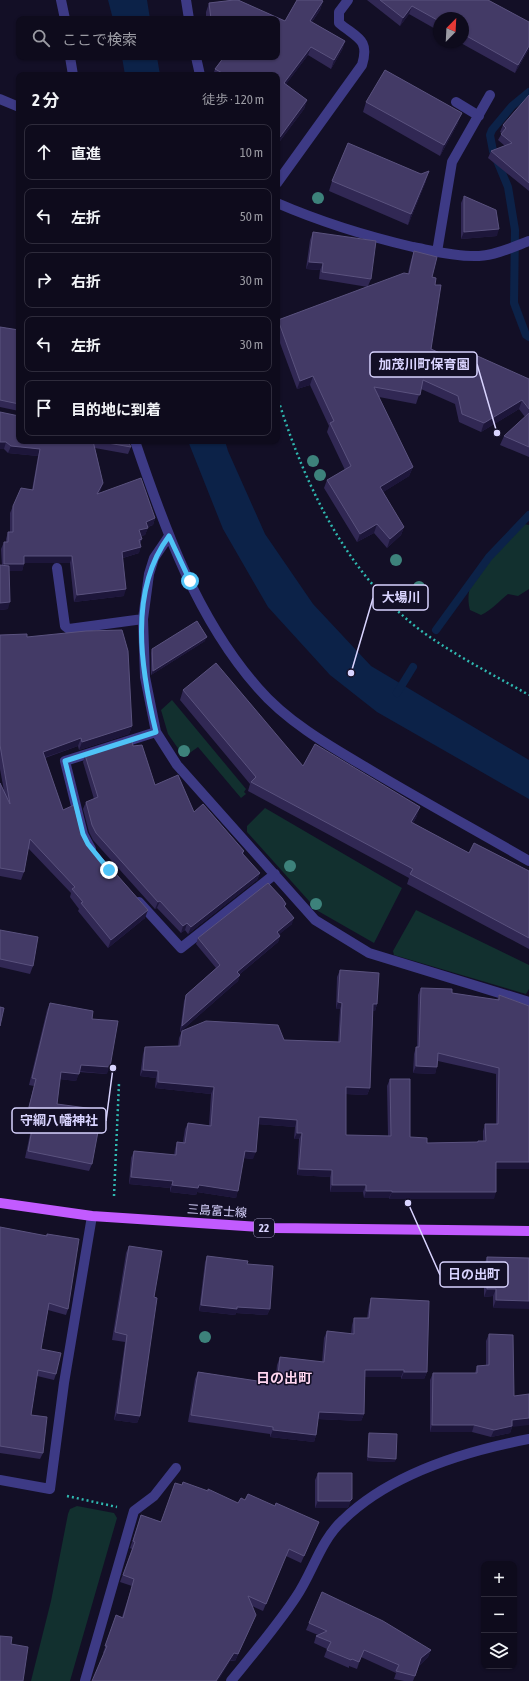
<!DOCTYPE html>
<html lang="ja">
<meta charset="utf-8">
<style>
:root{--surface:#0e0b1c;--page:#171425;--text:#f1f3f6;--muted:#9b9ba3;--line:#2e2b3b}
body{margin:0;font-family:"Asap Condensed","Noto Sans JP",sans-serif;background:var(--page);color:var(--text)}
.controls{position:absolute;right:12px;bottom:12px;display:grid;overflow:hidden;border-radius:8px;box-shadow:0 1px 3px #0004}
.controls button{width:36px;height:36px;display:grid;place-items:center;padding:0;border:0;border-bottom:1px solid var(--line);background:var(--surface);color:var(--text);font:20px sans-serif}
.compass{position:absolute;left:433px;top:12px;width:36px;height:36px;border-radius:50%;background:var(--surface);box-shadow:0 1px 3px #0004;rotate:24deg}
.stop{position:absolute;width:12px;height:12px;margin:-9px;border:3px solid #4fc3f7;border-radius:50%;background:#fff}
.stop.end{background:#4fc3f7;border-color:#fff;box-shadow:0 1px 4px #0008}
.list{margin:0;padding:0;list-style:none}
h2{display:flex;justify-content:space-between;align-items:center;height:52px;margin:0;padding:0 16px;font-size:17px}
h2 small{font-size:13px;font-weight:400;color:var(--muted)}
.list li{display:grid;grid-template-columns:26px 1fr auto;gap:12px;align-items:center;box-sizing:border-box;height:56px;margin:0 8px 8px;padding:0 8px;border:1px solid var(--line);border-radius:8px}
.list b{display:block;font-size:15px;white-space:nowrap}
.list em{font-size:13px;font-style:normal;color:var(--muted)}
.icon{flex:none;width:22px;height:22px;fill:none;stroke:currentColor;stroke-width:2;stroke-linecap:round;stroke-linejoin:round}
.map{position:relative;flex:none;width:529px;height:1681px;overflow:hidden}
.search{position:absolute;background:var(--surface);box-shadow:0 1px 3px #0004;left:16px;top:16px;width:264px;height:44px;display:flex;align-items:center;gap:10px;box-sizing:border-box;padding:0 14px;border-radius:8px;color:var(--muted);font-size:15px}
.panel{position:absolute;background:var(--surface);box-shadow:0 1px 3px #0004;left:16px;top:72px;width:264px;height:372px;border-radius:8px}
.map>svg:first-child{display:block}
.green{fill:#12302f}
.water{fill:#0c2248}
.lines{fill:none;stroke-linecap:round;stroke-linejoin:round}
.stream{stroke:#0c2248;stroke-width:8}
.path{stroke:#2fb8b0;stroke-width:2.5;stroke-dasharray:2 3;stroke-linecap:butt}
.service{stroke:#3d3a85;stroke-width:10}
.minor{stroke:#3d3a85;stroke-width:10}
.primary{stroke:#c25bff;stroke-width:10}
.tree{fill:#3d827b}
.wall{fill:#312854}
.shaded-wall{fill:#1d163a}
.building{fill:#433a66;stroke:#5a527e}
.route{stroke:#4fc3f7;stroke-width:5}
.labels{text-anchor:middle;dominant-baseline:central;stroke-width:3;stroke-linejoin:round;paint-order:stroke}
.shield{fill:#130f26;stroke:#9e99be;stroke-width:1}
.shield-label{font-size:11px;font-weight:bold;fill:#d9d4ff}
.street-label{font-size:12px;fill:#d9d4ff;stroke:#130f26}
.quarter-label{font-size:14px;font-weight:bold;fill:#ffd6f0;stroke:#130f26}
.leader{fill:none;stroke:#d9d4ff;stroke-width:1.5}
.callout-dot{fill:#d9d4ff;stroke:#130f26;stroke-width:1.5}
.callout{fill:#130f26;stroke:#d9d4ff;stroke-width:1.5}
.callout-label{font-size:13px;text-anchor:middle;font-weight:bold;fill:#d9d4ff}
</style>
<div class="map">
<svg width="529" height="1681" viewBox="0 0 529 1681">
<rect width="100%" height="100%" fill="#130f26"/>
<path class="green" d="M 524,524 L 529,525 L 529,589 L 518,596 L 508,594 C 499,601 492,610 481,615 L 470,610 C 466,596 470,581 479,569 C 482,565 487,563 490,559 C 500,545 507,531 524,524 Z
M 172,700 L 246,789 L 244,792 L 246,794 L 241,798 L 198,747 L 184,757 L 168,734 L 161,710 Z
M 265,808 L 402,888 L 374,943 L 318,911 L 247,832 L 247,826 Z
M 416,910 L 529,965 L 529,989 L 526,994 L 394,955 L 393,951 Z
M 77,1506 L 114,1513 L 117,1518 L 70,1681 L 31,1681 L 51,1601 L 68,1514 L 70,1509 Z"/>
<path class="water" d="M 108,0 L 147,0 L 150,19 L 113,19 Z
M 122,57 L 157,57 L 160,75 L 125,75 Z
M 188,441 L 225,441 L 228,451 L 265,534 L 313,604 L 371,666 L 529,760 L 529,799 L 377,712 L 330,675 L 268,607 L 223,529 Z"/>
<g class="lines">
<path class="stream" d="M 529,92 L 512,106 L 492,130 L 490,135 L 493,151 L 508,187 L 515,230 L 514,303 L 526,335 L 529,337
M 436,630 L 489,557 L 529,515
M 397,693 L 413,667"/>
<path class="path" d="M 277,396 C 304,483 345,572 420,630 C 454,655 492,674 529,695
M 114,1196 L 119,1083
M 67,1496 L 117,1507"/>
<path class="service" d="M 0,1480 L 50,1489 L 64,1383 L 92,1216
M 85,1681 L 134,1511 L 154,1496 L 176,1468"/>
<path class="minor" d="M 61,0 L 65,19
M 186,0 L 189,19
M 70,57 L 73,75
M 196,57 L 200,75
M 0,99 L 19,107
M 456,102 L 479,116
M 277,183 L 362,65 C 370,39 357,38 339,23 L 339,12 L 348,0
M 277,203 C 321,222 366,236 413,247 C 434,251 458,257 479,256 C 496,255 513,247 529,241
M 437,252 L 452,162 L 490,95
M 135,441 C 164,527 197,619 258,688 C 288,723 333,748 372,771 C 424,802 477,831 529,861
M 169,536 L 154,558 L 149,574 L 143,619 L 145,677 L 156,732 L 177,765 L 315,920 L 369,953 L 529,1002
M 57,568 L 65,626 L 69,629 L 143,619
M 91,849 L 83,834 L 65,761 L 156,732
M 139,902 L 181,948 L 275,874
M 231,1681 C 253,1654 277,1626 296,1597 C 313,1572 320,1541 343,1520 C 390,1474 466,1451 529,1439"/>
<path class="primary" d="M 0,1203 L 92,1216 L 274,1228 L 529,1231"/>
</g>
<g class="tree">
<circle cx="318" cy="198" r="6"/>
<circle cx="313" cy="461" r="6"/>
<circle cx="320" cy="475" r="6"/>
<circle cx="396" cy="560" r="6"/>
<circle cx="419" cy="587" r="6"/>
<circle cx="184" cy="751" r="6"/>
<circle cx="290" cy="866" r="6"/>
<circle cx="316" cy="904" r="6"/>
<circle cx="205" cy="1337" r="6"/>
</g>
<path class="wall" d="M 234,0 L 238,0 L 285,21 L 297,0 L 321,0 L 323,1 L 320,10 L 312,22 L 345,41 L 342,50 L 331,69 L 308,55 L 286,84 L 307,100 L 304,109 L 277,145 L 277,75 L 213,75 L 215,69 L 224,57 L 277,57 L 277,19 L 206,19 L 206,12 L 209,3 Z
M 367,0 L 488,0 L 529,49 L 515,73 L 459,42 L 463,42 L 463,18 L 439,18 L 439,31 L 409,14 L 400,26 Z
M 529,95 L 529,191 L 488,158 L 491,151 L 505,146 L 498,140 L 502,133 L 500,132 L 503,125 Z
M 366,102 L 458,123 L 440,156 L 363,112 Z
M 421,174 L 426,181 L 408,225 L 329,191 L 332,181 Z
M 19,189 L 19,232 L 17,195 Z
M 464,196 L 497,236 L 461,239 L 461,203 Z
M 313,232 L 371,279 L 368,286 L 408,273 L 411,260 L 414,251 L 432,277 L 435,285 L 431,349 L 468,366 L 529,379 L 529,457 L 500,445 L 504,436 L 525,417 L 519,409 L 481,432 L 459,422 L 455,404 L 421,389 L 416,404 L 379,397 L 413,467 L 409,476 L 383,492 L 404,527 L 401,535 L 387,548 L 374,533 L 357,542 L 324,488 L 327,480 L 345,470 L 327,432 L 329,426 L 310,385 L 297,389 L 277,335 L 277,323 L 278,320 L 368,287 L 319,279 L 320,270 L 306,269 L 310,240 Z
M 0,327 L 19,330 L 19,411 L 0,407 Z
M 0,412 L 19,441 L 128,441 L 131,447 L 128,454 L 95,448 L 103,483 L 99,493 L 155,518 L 153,525 L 148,527 L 145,535 L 141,536 L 142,539 L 140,544 L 139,553 L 123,558 L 124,596 L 74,602 L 70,563 L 24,563 L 22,571 L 9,571 L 8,609 L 0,610 L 0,565 L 2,566 L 1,549 L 4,542 L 6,542 L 6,539 L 8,532 L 10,532 L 10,513 L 13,506 L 32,490 L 38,456 L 8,453 L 4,449 Z
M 0,635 L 27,637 L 132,726 L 129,734 L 79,750 L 78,746 L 45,758 L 63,810 L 80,828 L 86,840 L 145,918 L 108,948 L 78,911 L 79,909 L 70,897 L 71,893 L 28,848 L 24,872 L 21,880 L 0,876 L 0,783 L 4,791 L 0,769 Z
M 205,641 L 151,675 L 151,653 L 152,649 Z
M 183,690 L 303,766 L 417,816 L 413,823 L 469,853 L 529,871 L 529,949 L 407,884 L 409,878 L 248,791 L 250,784 L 180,700 Z
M 133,746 L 155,785 L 194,812 L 244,851 L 243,855 L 260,873 L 257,880 L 188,934 L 185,930 L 181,933 L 157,908 L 155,909 L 93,840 L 89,832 L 83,809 L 86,802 L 94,799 L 83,762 L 85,755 Z
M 286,904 L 285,907 L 292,924 L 279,934 L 280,936 L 278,942 L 240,974 L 238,981 L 180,1032 L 184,1001 L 186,995 L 216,968 L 196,944 L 198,938 Z
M 0,930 L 33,966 L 30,974 L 0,967 Z
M 340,970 L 377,1004 L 375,1011 L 373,1011 L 370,1088 L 367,1095 L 346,1094 L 346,1135 L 388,1136 L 387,1086 L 390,1079 L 410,1137 L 427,1143 L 477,1142 L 478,1141 L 483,1141 L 483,1131 L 485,1124 L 496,1124 L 496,1074 L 438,1061 L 435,1074 L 413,1073 L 414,1054 L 416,1047 L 417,1047 L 418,995 L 421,988 L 452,993 L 497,1000 L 499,995 L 529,1006 L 529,1169 L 496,1169 L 494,1199 L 389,1199 L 389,1198 L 364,1198 L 363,1192 L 330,1192 L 330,1177 L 297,1175 L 299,1139 L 294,1139 L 295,1127 L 258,1124 L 253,1159 L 244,1158 L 236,1198 L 197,1192 L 196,1195 L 170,1192 L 170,1188 L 129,1184 L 131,1158 L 134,1151 L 174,1155 L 175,1149 L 177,1142 L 183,1142 L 185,1129 L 188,1123 L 209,1126 L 211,1094 L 155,1088 L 156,1078 L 140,1076 L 143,1054 L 145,1047 L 178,1046 L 179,1038 L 182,1031 L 284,1040 L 338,1042 L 340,1009 L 336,1009 L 337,977 Z
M 50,1003 L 92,1019 L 107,1074 L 79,1072 L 76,1081 L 60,1079 L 57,1104 L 92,1164 L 89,1171 L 25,1158 L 34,1115 L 27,1113 L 34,1086 L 29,1085 L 47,1010 Z
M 0,1227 L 46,1236 L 47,1234 L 68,1309 L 66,1315 L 48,1310 L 41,1349 L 56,1374 L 54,1380 L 37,1376 L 31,1415 L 43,1453 L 40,1459 L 0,1453 Z
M 129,1246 L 154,1297 L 140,1416 L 137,1423 L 114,1420 L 125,1342 L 112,1340 L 126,1253 Z
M 207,1256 L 247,1264 L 270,1309 L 267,1315 L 236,1313 L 235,1315 L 199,1311 L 205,1262 Z
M 487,1257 L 529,1258 L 493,1308 L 493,1296 L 484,1297 L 484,1265 Z
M 371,1298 L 427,1372 L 424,1379 L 401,1379 L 401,1377 L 365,1377 L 364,1414 L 361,1421 L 318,1419 L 316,1435 L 314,1442 L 270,1437 L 270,1434 L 188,1422 L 195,1379 L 198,1372 L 275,1384 L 277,1365 L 280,1357 L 322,1362 L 324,1338 L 327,1331 L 351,1334 L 352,1325 L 354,1318 L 367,1318 L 369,1305 Z
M 489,1334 L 512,1427 L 510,1433 L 491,1437 L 472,1432 L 430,1432 L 430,1380 L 433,1373 L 475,1373 L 477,1366 L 486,1366 L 486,1341 Z
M 369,1433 L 395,1462 L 367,1461 L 368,1437 Z
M 318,1473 L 349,1506 L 347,1508 L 315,1508 L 315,1480 Z
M 182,1485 L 238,1503 L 245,1500 L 275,1506 L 319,1522 L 301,1563 L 286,1556 L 263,1611 L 252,1606 L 253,1622 L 235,1661 L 103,1653 L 116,1615 L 122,1617 L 132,1586 L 120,1582 L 132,1549 L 130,1548 L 141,1515 L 161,1522 Z
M 309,1623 L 431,1650 L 428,1657 L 419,1666 L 413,1681 L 404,1681 L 394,1679 L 396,1673 L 361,1657 L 357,1669 L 349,1666 L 349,1668 L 324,1657 L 327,1649 L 314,1643 L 316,1636 L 318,1635 L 306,1630 Z"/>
<path class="shaded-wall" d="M 323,1 L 320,10 L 307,29 L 310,21 Z
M 412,6 L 409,14 L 400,26 L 403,18 Z
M 345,41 L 342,50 L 331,69 L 334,60 Z
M 529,46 L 529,49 L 515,73 L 518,65 Z
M 311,47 L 308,55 L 281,91 L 284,83 Z
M 307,100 L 304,109 L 277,145 L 280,137 Z
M 462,113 L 458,123 L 440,156 L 444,145 Z
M 429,171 L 426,181 L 408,225 L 411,214 Z
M 499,229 L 497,236 L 461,239 L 464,232 Z
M 309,262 L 323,263 L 320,270 L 306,269 Z
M 313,376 L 310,385 L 297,389 L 300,381 Z
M 522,400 L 519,409 L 481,432 L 484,423 Z
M 0,442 L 6,442 L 4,449 L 0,449 Z
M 11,446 L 40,449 L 38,456 L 8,453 Z
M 413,467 L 409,476 L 377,496 L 380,487 Z
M 103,483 L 101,490 L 94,501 L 97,494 Z
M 155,518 L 153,525 L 143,528 L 146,522 Z
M 377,524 L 374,533 L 357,542 L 360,534 Z
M 404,527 L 401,535 L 387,548 L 390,539 Z
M 148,528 L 145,535 L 137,537 L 139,530 Z
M 141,547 L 139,553 L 119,559 L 122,552 Z
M 24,556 L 72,556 L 70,563 L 22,563 Z
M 4,564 L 24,564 L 22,571 L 2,571 Z
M 126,589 L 124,596 L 74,602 L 77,595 Z
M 10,602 L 8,609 L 0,610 L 0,603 Z
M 207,637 L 205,641 L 151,675 L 153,671 Z
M 132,726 L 129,734 L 79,750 L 82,742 Z
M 81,738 L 78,746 L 40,759 L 43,752 Z
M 420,807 L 417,816 L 408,831 L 411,822 Z
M 260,873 L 257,880 L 188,934 L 191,927 Z
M 160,901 L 157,908 L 155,909 L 158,902 Z
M 148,910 L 145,918 L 108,948 L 111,940 Z
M 294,918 L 292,924 L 275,938 L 277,932 Z
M 187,923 L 185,930 L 181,933 L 183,926 Z
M 280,936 L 278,942 L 235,978 L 237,972 Z
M 240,975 L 238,981 L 180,1032 L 182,1026 Z
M 338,1002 L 342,1003 L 340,1009 L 336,1009 Z
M 373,1004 L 377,1004 L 375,1011 L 371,1011 Z
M 81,1065 L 110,1067 L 107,1074 L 79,1071 Z
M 416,1066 L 437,1067 L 435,1074 L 413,1073 Z
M 143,1070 L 158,1071 L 156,1078 L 140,1076 Z
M 61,1072 L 79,1074 L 76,1081 L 59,1079 Z
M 158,1082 L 214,1087 L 211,1094 L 155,1088 Z
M 346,1087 L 370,1088 L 367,1095 L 344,1094 Z
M 259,1117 L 297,1120 L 295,1127 L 256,1124 Z
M 297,1133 L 302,1133 L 299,1139 L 294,1139 Z
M 245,1151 L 256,1152 L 253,1159 L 243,1158 Z
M 496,1162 L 529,1162 L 529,1169 L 494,1169 Z
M 299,1169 L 332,1170 L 330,1177 L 297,1175 Z
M 131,1177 L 173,1181 L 170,1188 L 129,1184 Z
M 172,1185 L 199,1185 L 238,1191 L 236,1198 L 197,1192 L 196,1195 L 170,1192 Z
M 332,1185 L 366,1185 L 363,1192 L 330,1192 Z
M 366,1191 L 392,1191 L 389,1198 L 364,1198 Z
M 392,1192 L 496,1192 L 494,1199 L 389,1199 Z
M 487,1289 L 496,1289 L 493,1296 L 484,1297 Z
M 496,1300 L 529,1301 L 529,1309 L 493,1308 Z
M 201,1305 L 270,1309 L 267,1315 L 236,1313 L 235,1315 L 199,1311 Z
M 365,1370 L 404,1370 L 401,1377 L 363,1377 Z
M 404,1372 L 427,1372 L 424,1379 L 401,1379 Z
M 319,1412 L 364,1414 L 361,1421 L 316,1419 Z
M 117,1413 L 140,1416 L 137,1423 L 114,1420 Z
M 529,1418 L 529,1425 L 512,1427 L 510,1433 L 491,1437 L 494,1430 L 512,1420 Z
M 432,1425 L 474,1425 L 472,1432 L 430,1432 Z
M 273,1430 L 316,1435 L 314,1442 L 270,1437 Z
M 368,1457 L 396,1459 L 395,1462 L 367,1461 Z
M 352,1499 L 349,1506 L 347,1508 L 315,1508 L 318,1501 Z
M 256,1615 L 253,1622 L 235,1661 L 231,1660 L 218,1681 L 216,1681 Z
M 431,1650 L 428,1657 L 419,1666 L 421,1658 Z"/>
<path class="building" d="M 234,0 L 238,0 L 285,21 L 297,0 L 321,0 L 323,1 L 310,21 L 345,41 L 334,60 L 311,47 L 284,83 L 307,100 L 280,137 L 277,135 L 277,75 L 226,75 L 215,69 L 224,57 L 277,57 L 277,19 L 211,19 L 209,3 Z
M 380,0 L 488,0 L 529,22 L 529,46 L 518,65 L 463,34 L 463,18 L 439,18 L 439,21 L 412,6 L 403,18 Z
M 385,70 L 462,113 L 444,145 L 366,102 Z
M 529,95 L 529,183 L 491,151 L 512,143 L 501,134 L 506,128 L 503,125 Z
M 348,143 L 421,174 L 429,171 L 411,214 L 332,181 Z
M 464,196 L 496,210 L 499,229 L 464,232 Z
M 313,232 L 376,241 L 371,279 L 322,272 L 323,263 L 309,262 Z
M 414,251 L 437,257 L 432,277 L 436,278 L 435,285 L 441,285 L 431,349 L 468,366 L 473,354 L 529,379 L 529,409 L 522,400 L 484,423 L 462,414 L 458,396 L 423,380 L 420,395 L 374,387 L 413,467 L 380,487 L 404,527 L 390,539 L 377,524 L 360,534 L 327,480 L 351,466 L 330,423 L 334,421 L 313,376 L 300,381 L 278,320 L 404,273 L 409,274 Z
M 0,327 L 19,330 L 19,404 L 0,400 Z
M 0,412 L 19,416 L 19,441 L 93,441 L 103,483 L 97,494 L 141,478 L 155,518 L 146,522 L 148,528 L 139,530 L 142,539 L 139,540 L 141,547 L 122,552 L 126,589 L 77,595 L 72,556 L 24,556 L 24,564 L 4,564 L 4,542 L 8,542 L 8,532 L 13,532 L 13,506 L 21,488 L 33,490 L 40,449 L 11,446 L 6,442 L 0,442 Z
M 529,413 L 529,447 L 504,436 Z
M 96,441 L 128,441 L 131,447 Z
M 0,565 L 9,566 L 10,602 L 0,603 Z
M 197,621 L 207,637 L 153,671 L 152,649 Z
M 122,630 L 128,651 L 132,726 L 82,742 L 81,738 L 43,752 L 63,810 L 74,805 L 80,828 L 86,840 L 148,910 L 111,940 L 81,903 L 83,902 L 72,889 L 75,887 L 30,839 L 24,872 L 0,868 L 0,783 L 10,804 L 0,745 L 0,635 L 27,634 L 27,637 L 86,631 Z
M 216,663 L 303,766 L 315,744 L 420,807 L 411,822 L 469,853 L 474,843 L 529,871 L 529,938 L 410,874 L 413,869 L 251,782 L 256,777 L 183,690 Z
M 132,740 L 133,746 L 142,745 L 155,785 L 178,775 L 194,812 L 203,804 L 244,851 L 242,853 L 260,873 L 191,927 L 187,923 L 183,926 L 160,901 L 158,902 L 96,833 L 92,825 L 86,802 L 98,797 L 85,755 Z
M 268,883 L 282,898 L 286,904 L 284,906 L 294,918 L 277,932 L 280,936 L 237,972 L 240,975 L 182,1026 L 186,995 L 220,965 L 198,938 Z
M 0,930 L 38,937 L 33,966 L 0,959 Z
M 340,970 L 379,973 L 377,1004 L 373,1004 L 370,1088 L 346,1087 L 346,1135 L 391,1136 L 390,1079 L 410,1079 L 410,1137 L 427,1138 L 427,1143 L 478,1142 L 478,1141 L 486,1141 L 485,1124 L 498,1124 L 499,1068 L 438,1053 L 437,1067 L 416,1066 L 416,1047 L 419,1047 L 421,988 L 452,989 L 452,993 L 499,1000 L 499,995 L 529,1006 L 529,1162 L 496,1162 L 496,1192 L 392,1192 L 392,1191 L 366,1191 L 366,1185 L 332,1185 L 332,1170 L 299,1169 L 302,1133 L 297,1133 L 297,1120 L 259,1117 L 256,1152 L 245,1151 L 238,1191 L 199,1185 L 198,1188 L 172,1185 L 173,1181 L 131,1177 L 134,1151 L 176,1155 L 177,1142 L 185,1143 L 188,1123 L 211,1126 L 214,1087 L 158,1082 L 158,1071 L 143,1070 L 145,1047 L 180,1046 L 182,1031 L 206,1021 L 278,1025 L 284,1040 L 340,1042 L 342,1003 L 338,1002 Z
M 50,1003 L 93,1011 L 92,1019 L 118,1021 L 110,1067 L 81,1065 L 79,1074 L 61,1072 L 57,1104 L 102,1110 L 92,1164 L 28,1151 L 36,1108 L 29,1107 L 36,1079 L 32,1078 Z
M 0,1007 L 4,1008 L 0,1026 Z
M 0,1227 L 47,1236 L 47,1234 L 79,1239 L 68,1309 L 49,1303 L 41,1349 L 61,1353 L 56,1374 L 38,1370 L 31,1415 L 47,1417 L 43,1453 L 0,1446 Z
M 129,1246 L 162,1251 L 154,1297 L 157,1298 L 140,1416 L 117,1413 L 127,1335 L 115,1332 Z
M 207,1256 L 248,1261 L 247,1264 L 273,1266 L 270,1309 L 237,1307 L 237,1309 L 201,1305 Z
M 487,1257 L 529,1258 L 529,1301 L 496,1300 L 496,1289 L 487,1289 Z
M 371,1298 L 429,1301 L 427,1372 L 404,1372 L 404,1370 L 365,1370 L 364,1414 L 319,1412 L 316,1435 L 273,1430 L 273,1427 L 191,1415 L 198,1372 L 277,1384 L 280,1357 L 324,1362 L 327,1331 L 354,1334 L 354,1318 L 369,1318 Z
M 489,1334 L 513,1335 L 514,1396 L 529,1394 L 529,1418 L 512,1420 L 512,1426 L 494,1430 L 474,1425 L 432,1425 L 433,1373 L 477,1373 L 477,1366 L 489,1365 Z
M 369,1433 L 397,1434 L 396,1459 L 368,1457 Z
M 318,1473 L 352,1473 L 352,1499 L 350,1501 L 318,1501 Z
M 183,1482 L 208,1491 L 208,1489 L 238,1503 L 241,1498 L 245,1500 L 248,1494 L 275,1506 L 276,1503 L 319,1522 L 304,1556 L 289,1549 L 266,1604 L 248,1596 L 256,1615 L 238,1654 L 234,1653 L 216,1681 L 92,1681 L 107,1646 L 105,1646 L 116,1615 L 123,1618 L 134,1579 L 123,1575 L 135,1542 L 133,1541 L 141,1515 L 161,1522 L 175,1483 L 182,1485 Z
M 322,1592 L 383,1621 L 431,1650 L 421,1658 L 415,1676 L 396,1671 L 399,1665 L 364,1650 L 359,1662 L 352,1659 L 351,1660 L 327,1650 L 331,1642 L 316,1636 L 327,1631 L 309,1623 Z
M 0,1636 L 12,1637 L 11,1644 L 28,1647 L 23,1681 L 0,1681 Z"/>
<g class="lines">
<path class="route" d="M 109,870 L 88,844 L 83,834 L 65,761 L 156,732 C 141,670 128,591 169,536 L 190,581"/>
</g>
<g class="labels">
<rect class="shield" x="254" y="1219" width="20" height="18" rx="3"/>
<g class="shield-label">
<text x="264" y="1228">22</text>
</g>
<g class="street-label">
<text transform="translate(217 1211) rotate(4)">三島富士線</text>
</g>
<g class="quarter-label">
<text x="284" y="1378">日の出町</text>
</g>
</g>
<path class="leader" d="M497 433L477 364M351 673L373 598M113 1068L106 1121M408 1203L440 1275"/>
<g class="callout-dot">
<circle cx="497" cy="433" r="4"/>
<circle cx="351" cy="673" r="4"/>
<circle cx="113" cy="1068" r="4"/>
<circle cx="408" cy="1203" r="4"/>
</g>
<g class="callout">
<rect x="370" y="352" width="107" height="25" rx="4"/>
<rect x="373" y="585" width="55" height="25" rx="4"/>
<rect x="12" y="1108" width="94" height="25" rx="4"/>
<rect x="440" y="1262" width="68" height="25" rx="4"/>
</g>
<g class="callout-label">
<text x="424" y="369">加茂川町保育園</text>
<text x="401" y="602">大場川</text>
<text x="59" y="1125">守綱八幡神社</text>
<text x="474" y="1279">日の出町</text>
</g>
</svg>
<div class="controls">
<button>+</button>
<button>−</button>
<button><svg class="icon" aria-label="layers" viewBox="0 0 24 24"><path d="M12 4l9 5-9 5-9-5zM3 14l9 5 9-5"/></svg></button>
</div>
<svg class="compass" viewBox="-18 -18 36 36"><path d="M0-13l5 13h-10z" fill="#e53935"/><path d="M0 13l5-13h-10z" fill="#9b9ba3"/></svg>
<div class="stop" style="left:190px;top:581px"></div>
<div class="stop end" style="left:109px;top:870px"></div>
<div class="search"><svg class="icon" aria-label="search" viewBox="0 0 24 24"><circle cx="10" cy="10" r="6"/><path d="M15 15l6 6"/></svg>ここで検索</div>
<section class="panel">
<h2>2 分<small>徒歩 · 120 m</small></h2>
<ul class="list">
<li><svg class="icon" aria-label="ahead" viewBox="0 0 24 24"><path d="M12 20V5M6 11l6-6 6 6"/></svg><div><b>直進</b></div><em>10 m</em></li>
<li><svg class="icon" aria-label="left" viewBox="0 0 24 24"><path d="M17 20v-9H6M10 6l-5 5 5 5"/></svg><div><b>左折</b></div><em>50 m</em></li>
<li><svg class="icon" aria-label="right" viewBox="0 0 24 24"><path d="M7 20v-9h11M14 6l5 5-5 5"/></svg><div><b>右折</b></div><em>30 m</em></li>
<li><svg class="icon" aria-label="left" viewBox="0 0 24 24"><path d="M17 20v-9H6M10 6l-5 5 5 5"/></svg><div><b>左折</b></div><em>30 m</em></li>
<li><svg class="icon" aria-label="arrive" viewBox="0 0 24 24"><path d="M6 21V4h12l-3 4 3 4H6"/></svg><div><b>目的地に到着</b></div></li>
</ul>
</section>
</div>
